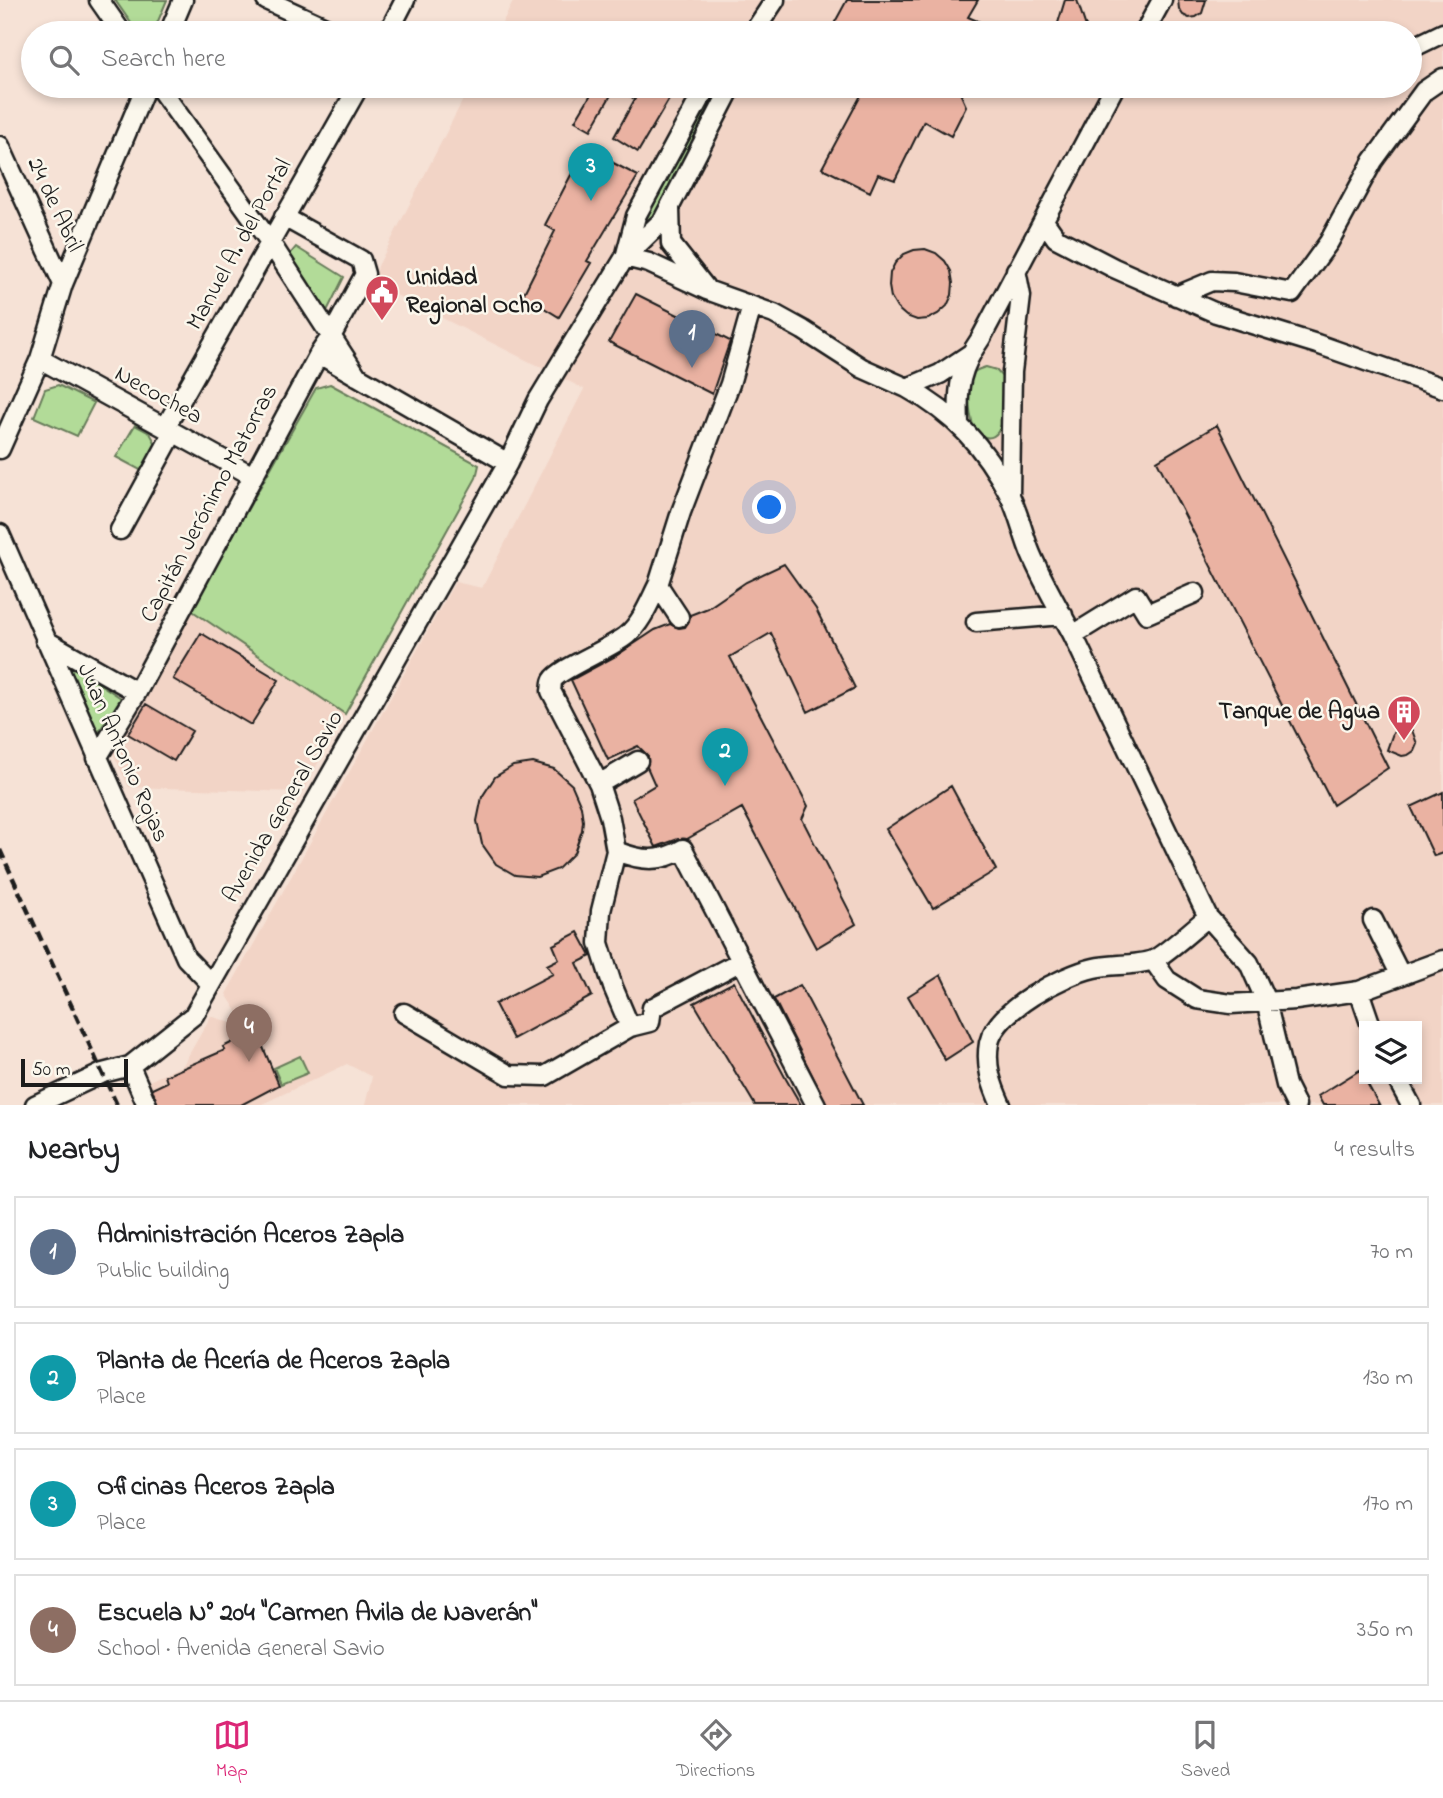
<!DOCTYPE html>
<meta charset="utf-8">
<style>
:root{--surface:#fff;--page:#f6f6f6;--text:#202124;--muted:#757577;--line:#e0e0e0;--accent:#db2777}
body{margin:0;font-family:"Indie Flower",sans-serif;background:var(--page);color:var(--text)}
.controls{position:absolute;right:21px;bottom:21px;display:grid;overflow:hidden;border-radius:0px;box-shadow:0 4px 10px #0003}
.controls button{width:63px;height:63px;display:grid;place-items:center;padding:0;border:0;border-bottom:2px solid var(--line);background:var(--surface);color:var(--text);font:35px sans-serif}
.scale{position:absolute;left:21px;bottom:18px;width:107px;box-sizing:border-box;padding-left:7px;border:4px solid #1c1c1c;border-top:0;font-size:19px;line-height:24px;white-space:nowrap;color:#1c1c1c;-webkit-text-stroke:5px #fbf7ec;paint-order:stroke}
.you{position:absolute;left:770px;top:508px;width:24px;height:24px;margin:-18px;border:5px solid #fff;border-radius:50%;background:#1a73e8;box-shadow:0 0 0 10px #1a73e833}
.badge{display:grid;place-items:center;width:46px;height:46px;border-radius:50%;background:var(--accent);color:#fff;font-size:23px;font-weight:700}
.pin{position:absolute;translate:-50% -58px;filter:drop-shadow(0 2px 4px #0008)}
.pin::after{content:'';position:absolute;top:37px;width:24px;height:21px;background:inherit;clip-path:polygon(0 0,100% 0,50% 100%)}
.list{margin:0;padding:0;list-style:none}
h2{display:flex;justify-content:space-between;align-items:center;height:91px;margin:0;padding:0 28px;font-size:30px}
h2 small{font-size:23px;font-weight:400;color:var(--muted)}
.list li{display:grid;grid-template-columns:46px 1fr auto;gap:21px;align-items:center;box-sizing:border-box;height:112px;margin:0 14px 14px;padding:0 14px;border:2px solid var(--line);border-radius:0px}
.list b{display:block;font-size:26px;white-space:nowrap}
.list p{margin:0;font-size:23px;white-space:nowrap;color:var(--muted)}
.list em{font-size:23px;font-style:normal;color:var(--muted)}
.icon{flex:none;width:38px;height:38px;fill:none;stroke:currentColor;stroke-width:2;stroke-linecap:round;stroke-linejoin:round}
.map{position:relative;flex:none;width:1443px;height:1105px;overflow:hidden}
.search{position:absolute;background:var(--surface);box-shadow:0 4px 10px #0003;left:21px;right:21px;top:21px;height:77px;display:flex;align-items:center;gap:18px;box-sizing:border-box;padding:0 24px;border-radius:38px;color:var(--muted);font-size:26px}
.sheet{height:595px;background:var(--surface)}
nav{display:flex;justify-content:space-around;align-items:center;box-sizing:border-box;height:98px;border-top:2px solid var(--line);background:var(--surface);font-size:19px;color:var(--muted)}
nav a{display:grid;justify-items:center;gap:4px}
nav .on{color:var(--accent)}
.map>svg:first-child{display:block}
.built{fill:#f2d4c6;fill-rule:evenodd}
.green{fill:#b2db98;stroke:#677c5a;stroke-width:2}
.building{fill:#eab2a2;stroke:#1c1c1c;stroke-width:2}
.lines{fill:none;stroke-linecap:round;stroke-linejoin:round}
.minor-casing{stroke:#1c1c1c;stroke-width:23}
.minor{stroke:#fbf7ec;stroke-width:18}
.rail{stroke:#1c1c1c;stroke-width:4.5;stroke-dasharray:10 5;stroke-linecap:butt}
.labels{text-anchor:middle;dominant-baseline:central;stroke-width:5;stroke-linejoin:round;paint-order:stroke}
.street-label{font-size:24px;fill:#1c1c1c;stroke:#fbf7ec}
.poi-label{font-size:24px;font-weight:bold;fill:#1c1c1c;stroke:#fbf7ec;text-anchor:start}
</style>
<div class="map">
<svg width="1443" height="1105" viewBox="0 0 1443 1105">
<rect width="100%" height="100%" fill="#f6e2d6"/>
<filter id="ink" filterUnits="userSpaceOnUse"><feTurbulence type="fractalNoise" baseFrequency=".0143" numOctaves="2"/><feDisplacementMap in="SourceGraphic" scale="14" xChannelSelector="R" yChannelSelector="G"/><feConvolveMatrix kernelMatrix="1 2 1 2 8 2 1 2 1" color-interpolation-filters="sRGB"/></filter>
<g filter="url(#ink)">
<path class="built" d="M 514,0 L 1443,0 L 1443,1105 L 365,1105 L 372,1077 L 347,1064 L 260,1105 L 146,1105 L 143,1084 L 183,1065 L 211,1016 L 255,1031 L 245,1024 L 226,994 L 455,582 L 482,588 L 584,389 L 374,284 L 378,266 L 470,86 L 1410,86 L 1410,33 L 497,33 ZM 1364,1026 L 1417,1026 L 1417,1079 L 1364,1079 Z
M 191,610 L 345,714 L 302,792 L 129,787 L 111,749 Z"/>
<path class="green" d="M 115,0 L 167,0 L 153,33 L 138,33 Z
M 717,86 L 727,86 L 650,224 L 641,222 Z
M 296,247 L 344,277 L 327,311 L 290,254 Z
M 986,367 L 996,370 L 1003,378 C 1003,394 1010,452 977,434 C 970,424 966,388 971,376 C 974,370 980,369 986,367 Z
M 330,384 L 479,465 L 476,478 L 345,714 L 191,610 L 316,388 Z
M 58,385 L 94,403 L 77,436 L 34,417 L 45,389 Z
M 135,425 L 150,433 L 156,444 L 142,471 L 116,457 Z
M 69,664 L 121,698 L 98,733 Z
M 300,1056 L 308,1073 L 281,1084 L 274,1068 Z"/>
<path class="building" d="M 847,0 L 978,0 L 968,17 L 1006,33 L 829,33 Z
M 1065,0 L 1077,0 L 1088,33 L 1055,33 Z
M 1178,0 L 1206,0 L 1202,13 L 1196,17 L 1189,18 L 1183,15 L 1179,9 Z
M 596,86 L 677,86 L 638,152 L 614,137 L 635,99 L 615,88 L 591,130 L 575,121 Z
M 866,86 L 957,86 L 966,106 L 951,136 L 924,121 L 895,180 L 878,174 L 870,192 L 822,168 Z
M 585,148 L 638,176 L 587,261 L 591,263 L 559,317 L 523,295 L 555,231 L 545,225 Z
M 925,249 L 936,253 L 945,261 L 951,271 L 953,283 L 952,295 L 947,306 L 938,314 L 928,319 L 917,320 L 906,316 L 897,308 L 891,298 L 889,286 L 890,273 L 895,263 L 904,254 L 914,250 Z
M 636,294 L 730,341 L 712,394 L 609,342 Z
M 1217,425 L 1388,768 L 1333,805 L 1157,461 Z
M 784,564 L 816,609 L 855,688 L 808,712 L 771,633 L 730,657 L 808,806 L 802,819 L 856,924 L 816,948 L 742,808 L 687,839 L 678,839 L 656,847 L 632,799 L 655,785 L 647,767 L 648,756 L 638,746 L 608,760 L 571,680 L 616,656 L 655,630 L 670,624 L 679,628 L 685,627 L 689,621 L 690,615 L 708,608 L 746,582 Z
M 201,633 L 279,680 L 251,725 L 173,679 Z
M 146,704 L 192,731 L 174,761 L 128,734 Z
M 1405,728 L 1412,730 L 1417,744 L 1414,751 L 1408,755 L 1402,756 L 1387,750 L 1393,733 L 1398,729 Z
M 533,763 L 554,769 L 572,785 L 581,806 L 583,821 L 582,830 L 574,853 L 558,869 L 537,877 L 515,875 L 496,864 L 482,844 L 477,821 L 482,797 L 495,777 L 513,766 Z
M 951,786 L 996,870 L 933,908 L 886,829 Z
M 1443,792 L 1443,853 L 1434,856 L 1411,807 Z
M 578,932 L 591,956 L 577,963 L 592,996 L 513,1039 L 495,1004 L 553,974 L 547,965 L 559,959 L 553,945 Z
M 941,975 L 973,1042 L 945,1060 L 908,996 Z
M 734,982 L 786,1079 L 801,1105 L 755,1105 L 694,1003 Z
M 800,985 L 863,1105 L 827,1105 L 774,999 Z
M 239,1039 L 244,1048 L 260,1040 L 279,1085 L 241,1105 L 158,1105 L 152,1089 L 167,1082 L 165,1076 L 225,1050 L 223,1047 Z
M 1360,1070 L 1379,1105 L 1323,1105 L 1318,1096 Z"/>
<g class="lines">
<g class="minor-casing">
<path id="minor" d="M 99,0 L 122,33
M 266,0 L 338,33
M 169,33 L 183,0
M 388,33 L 405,0
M 753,33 L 775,0
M 1144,33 L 1162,0
M 1410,49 L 1443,33
M 158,86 L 270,242 L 357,376
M 0,146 L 63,284
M 670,208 L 671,244 L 705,287
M 1044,221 L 1056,238 L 1114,268 L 1216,313 L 1317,344 L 1443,388
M 626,254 L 636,216 L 700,98 L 709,86
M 625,257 L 649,263 L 707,290 L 774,314 L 803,330 L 862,368 L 907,388 L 940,374 L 970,354
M 1176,296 L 1212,281 L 1234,282 L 1292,293 L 1329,242 L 1373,161 L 1424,91 L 1443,78
M 319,354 L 508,463
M 40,359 L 253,476
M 907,388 C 954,414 984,446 1009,494 C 1019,513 1023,535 1031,554 C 1043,582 1059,609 1073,635 L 1136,596 L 1147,614 L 1195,593
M 959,423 C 957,387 960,368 981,338 L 1115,86
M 165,428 L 359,86
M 0,449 L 40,359 L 63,284 L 146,86
M 1010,495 L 1012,372 L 1021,296 L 1016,270
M 120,530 L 173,433
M 0,534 L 186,958 L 211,984
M 679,617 L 658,585 L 681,512 L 730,384 L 752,306
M 976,622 L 1063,615
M 1073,635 L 1208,917 L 1249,963 L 1266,1001 L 1286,1085 L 1296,1105
M 45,640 L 137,692
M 97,758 L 137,692 L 319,354 L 332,335 L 365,274 L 361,260 L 284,217
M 638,761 L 599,784 L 551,691 C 552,687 551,683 553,680 C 559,669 612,648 627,635 C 642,622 649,603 658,585
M 599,784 L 610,818 L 616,851 C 641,861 660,863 683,849 L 816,1105
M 616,851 L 601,911 L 599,943 L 613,987 L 630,1027
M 1373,920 L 1400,974
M 1153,960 L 1167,980 L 1197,999 L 1231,1004 L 1296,1000 L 1359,991 L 1443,960
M 1359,991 L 1371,1026
M 404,1013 L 509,1075 L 545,1076 L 630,1027 L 650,1022 L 652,1008 L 741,961
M 130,1066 L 147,1105
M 1397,1079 L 1411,1105
M 35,1105 L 103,1073 L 130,1066 L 194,1015 L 508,463 L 538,400 L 625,257 L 663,220 L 732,86
M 1001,1105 C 992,1085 985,1066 989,1043 C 996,1010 1063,975 1094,968 C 1111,964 1137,966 1153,960 C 1165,955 1195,927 1208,917"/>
</g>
<use href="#minor" class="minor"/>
<path class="rail" d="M 0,850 L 117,1105"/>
</g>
</g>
<defs>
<g id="civic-pin" transform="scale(1.75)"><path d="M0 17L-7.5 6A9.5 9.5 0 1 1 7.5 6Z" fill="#d1495b" stroke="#fbf7ec"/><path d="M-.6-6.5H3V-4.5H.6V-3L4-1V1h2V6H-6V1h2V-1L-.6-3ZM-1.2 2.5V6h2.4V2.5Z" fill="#fff"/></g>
<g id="building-pin" transform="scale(1.75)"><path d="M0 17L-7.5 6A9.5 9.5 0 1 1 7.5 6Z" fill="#d1495b" stroke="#fbf7ec"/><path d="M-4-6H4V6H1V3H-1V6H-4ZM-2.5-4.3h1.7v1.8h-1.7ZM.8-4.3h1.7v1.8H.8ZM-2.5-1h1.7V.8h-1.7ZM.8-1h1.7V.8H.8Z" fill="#fff"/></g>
</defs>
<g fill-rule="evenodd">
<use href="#civic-pin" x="382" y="292"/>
<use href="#building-pin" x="1404" y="712"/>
</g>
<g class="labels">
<g class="street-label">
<text transform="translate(54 205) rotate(65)">24 de Abril</text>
<text transform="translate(240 245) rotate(-61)">Manuel A. del Portal</text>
<text transform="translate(158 396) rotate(29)">Necochea</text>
<text transform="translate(210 504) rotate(-62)">Capitán Jerónimo Matorras</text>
<text transform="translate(122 753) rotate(66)">Juan Antonio Rojas</text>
<text transform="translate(284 807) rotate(-60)">Avenida General Savio</text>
</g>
<g class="poi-label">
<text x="406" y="278">Unidad<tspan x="406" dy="28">Regional Ocho</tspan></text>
<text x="1380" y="712" text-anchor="end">Tanque de Agua</text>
</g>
</g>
</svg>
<div class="controls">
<button><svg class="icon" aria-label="layers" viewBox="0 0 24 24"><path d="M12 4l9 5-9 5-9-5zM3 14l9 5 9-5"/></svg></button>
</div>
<div class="scale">50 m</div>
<div class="you"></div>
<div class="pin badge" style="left:692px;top:368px;background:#5c6f8a">1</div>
<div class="pin badge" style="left:725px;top:786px;background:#0f9aa8">2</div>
<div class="pin badge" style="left:591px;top:201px;background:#0f9aa8">3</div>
<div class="pin badge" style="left:249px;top:1062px;background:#8d6e63">4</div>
<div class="search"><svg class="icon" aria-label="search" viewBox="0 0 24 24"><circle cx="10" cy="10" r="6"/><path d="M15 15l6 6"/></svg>Search here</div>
</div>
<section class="sheet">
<h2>Nearby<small>4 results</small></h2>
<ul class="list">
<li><span class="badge" style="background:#5c6f8a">1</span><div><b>Administración Aceros Zapla</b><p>Public building</p></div><em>70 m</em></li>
<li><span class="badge" style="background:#0f9aa8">2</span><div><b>Planta de Acería de Aceros Zapla</b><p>Place</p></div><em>130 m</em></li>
<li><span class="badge" style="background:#0f9aa8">3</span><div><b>Oficinas Aceros Zapla</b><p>Place</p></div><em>170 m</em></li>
<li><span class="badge" style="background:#8d6e63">4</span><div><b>Escuela N° 204 &quot;Carmen Avila de Naverán&quot;</b><p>School · Avenida General Savio</p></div><em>350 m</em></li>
</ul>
</section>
<nav>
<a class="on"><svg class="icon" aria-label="map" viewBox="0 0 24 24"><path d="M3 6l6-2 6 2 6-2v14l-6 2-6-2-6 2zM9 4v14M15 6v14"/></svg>Map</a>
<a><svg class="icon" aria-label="directions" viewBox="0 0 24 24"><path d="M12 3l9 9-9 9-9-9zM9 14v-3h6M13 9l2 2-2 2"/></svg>Directions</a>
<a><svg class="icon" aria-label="saved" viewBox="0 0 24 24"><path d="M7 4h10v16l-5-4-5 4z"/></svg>Saved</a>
</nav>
